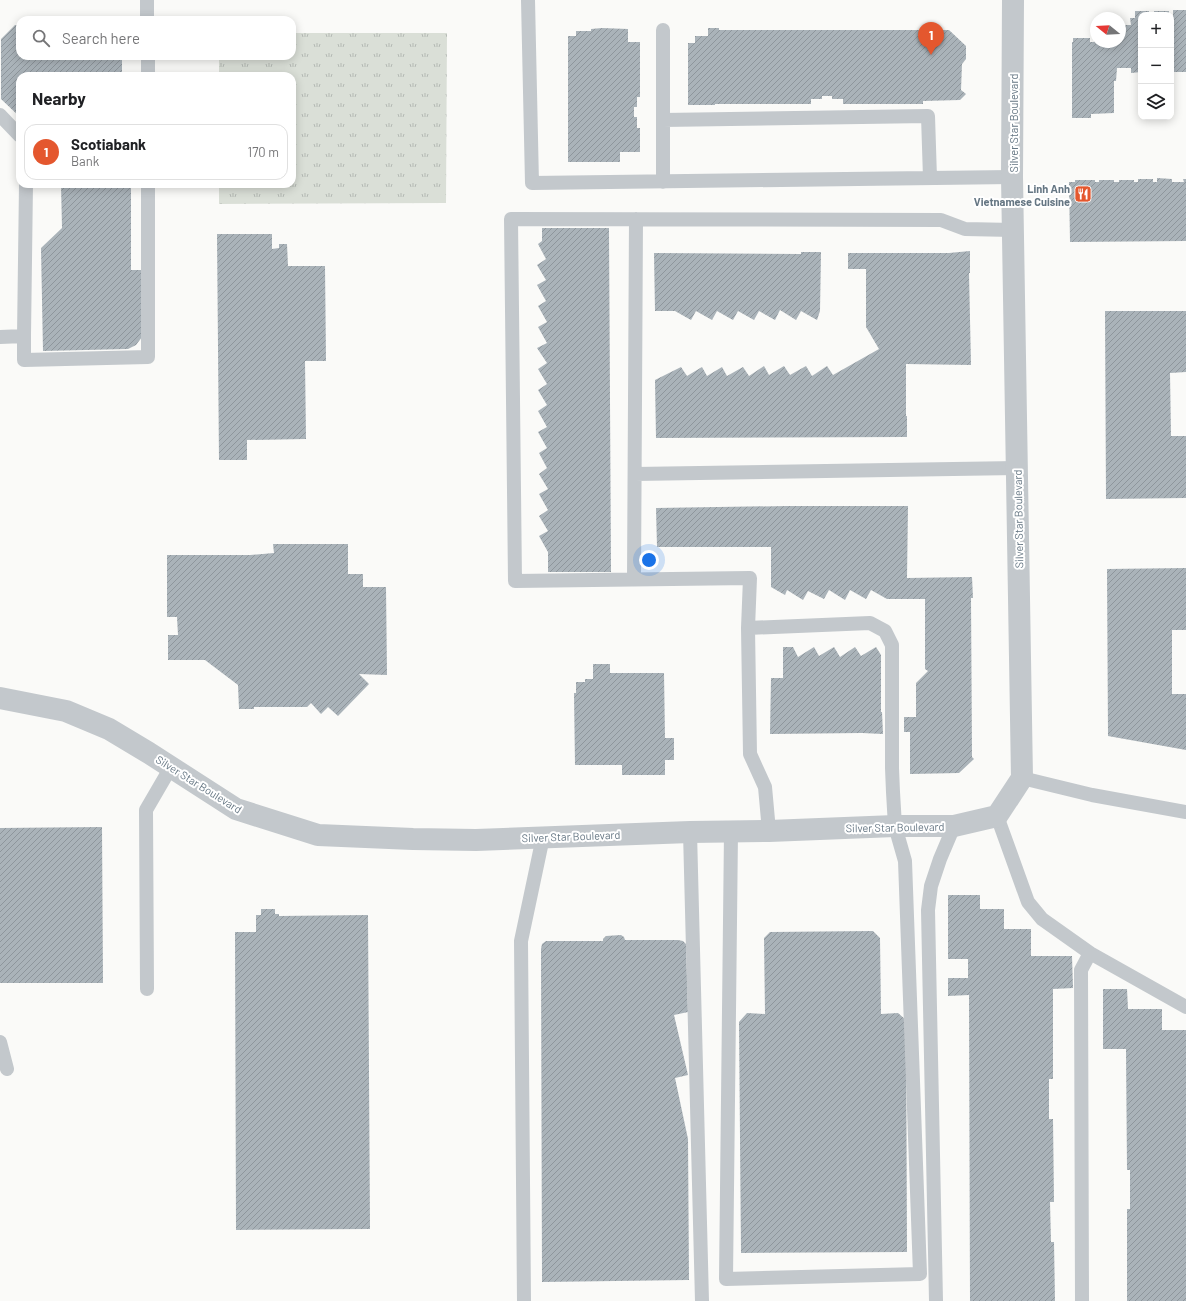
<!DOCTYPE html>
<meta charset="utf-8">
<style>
:root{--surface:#fff;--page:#f2f2f2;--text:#202124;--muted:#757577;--line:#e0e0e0;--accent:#e4572e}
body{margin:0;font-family:Barlow,sans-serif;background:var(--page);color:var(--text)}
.controls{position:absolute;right:12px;top:12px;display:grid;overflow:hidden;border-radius:8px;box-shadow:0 2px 10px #0003}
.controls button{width:36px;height:36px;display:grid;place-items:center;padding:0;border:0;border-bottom:1px solid var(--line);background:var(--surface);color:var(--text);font:20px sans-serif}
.compass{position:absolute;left:1090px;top:12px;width:36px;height:36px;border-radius:50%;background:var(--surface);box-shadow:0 2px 10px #0003;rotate:288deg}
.you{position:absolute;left:649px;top:560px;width:14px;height:14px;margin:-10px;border:3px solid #fff;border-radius:50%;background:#1a73e8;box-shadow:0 0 0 6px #1a73e833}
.badge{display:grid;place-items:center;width:26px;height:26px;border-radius:50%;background:var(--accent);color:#fff;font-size:13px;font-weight:700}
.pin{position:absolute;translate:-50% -33px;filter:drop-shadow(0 1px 2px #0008)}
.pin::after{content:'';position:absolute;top:21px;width:14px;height:12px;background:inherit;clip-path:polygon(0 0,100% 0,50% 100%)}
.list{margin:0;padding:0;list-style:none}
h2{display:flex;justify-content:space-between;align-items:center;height:52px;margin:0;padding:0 16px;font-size:17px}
h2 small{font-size:13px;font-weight:400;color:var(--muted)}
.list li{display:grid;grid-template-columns:26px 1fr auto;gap:12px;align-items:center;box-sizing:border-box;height:56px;margin:0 8px 8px;padding:0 8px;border:1px solid var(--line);border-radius:12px}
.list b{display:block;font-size:15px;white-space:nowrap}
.list p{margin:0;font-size:13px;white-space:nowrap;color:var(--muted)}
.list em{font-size:13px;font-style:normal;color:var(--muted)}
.icon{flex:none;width:22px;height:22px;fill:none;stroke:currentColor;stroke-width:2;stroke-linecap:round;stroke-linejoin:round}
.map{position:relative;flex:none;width:1186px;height:1301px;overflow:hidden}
.search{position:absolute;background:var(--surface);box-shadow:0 2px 10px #0003;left:16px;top:16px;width:280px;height:44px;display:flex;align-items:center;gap:10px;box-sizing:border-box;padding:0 14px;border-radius:12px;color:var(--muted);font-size:15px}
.panel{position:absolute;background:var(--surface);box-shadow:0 2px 10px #0003;left:16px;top:72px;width:280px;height:116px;border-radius:12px}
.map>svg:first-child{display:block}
.grass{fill:url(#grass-tufts)}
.building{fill:url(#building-hatch)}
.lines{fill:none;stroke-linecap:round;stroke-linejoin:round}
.lane{stroke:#c3c8cc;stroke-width:14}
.street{stroke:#c3c8cc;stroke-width:22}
.labels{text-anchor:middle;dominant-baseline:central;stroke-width:4;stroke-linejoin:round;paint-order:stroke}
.street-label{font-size:11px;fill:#657683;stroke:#fff}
.poi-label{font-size:11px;font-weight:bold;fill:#657683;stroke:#fff;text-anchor:end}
</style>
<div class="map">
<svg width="1186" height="1301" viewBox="0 0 1186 1301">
<defs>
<pattern id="grass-tufts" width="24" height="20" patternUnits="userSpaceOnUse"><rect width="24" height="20" fill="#dadfd7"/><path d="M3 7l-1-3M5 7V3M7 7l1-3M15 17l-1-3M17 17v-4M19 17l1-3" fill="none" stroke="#b4b9b4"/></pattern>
<pattern id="building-hatch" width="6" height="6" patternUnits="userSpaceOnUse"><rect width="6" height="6" fill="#aab3b9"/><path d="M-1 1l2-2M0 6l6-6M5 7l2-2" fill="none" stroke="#8e969c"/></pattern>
</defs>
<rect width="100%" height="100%" fill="#fafaf8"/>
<path class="grass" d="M 292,33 L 447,33 L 446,203 L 219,204 L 219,184 L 292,184 L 292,76 L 219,76 L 219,56 L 292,56 Z"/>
<path class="building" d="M 1173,10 L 1186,10 L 1186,72 L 1171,72 L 1171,17 L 1173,17 Z
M 1135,11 L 1149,11 L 1149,15 L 1141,15 L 1141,72 L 1131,73 L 1131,68 L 1117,68 L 1116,81 L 1114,81 L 1114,113 L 1091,114 L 1091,118 L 1072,118 L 1072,42 L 1073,42 L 1073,38 L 1090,38 L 1090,42 L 1094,42 L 1095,35 L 1096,35 L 1096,42 L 1120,42 L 1120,25 L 1131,25 L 1130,18 L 1135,18 Z
M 1154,11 L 1169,11 L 1169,15 L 1154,15 Z
M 15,25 L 20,25 L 20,56 L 122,56 L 122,76 L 20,76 L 20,117 L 1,99 L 1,39 Z
M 602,28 L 628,29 L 628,42 L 640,42 L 640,97 L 637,97 L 637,107 L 634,107 L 634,117 L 637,117 L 637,128 L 640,128 L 640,152 L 620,152 L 620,162 L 568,162 L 568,36 L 576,36 L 576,31 L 591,31 L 591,29 Z
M 708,28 L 719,28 L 719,30 L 949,30 L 966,46 L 966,59 L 962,64 L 961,90 L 966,94 L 960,100 L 923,101 L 923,104 L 843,104 L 843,99 L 832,99 L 832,96 L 822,96 L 822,99 L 811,99 L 811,104 L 715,104 L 715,105 L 688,105 L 688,43 L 695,43 L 695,36 L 708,36 Z
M 1157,178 L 1172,179 L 1172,182 L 1184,182 L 1183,179 L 1186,179 L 1186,241 L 1070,242 L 1069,182 L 1075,182 L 1075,180 L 1095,180 L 1095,182 L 1099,182 L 1099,180 L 1114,180 L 1114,182 L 1119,182 L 1119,180 L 1134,180 L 1134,182 L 1138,182 L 1138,179 L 1153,179 L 1153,182 L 1157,182 Z
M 61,184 L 131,184 L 131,270 L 144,270 L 142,337 L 136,345 L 128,349 L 43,351 L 41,248 L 62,228 Z
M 542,228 L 609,228 L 611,572 L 548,572 L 548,552 L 539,536 L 548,531 L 539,516 L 548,510 L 539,494 L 548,489 L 539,474 L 547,468 L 539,453 L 547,448 L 538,432 L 547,427 L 538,411 L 547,405 L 538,390 L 547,384 L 538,369 L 547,363 L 537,348 L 547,343 L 538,327 L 547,322 L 538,306 L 546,301 L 537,285 L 546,280 L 537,265 L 546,259 L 538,244 L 542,241 Z
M 217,234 L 272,234 L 272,249 L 279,248 L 279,244 L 287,244 L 288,266 L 325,266 L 326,361 L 305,361 L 306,439 L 247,440 L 247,460 L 219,460 Z
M 970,251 L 970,273 L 969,273 L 971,365 L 906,364 L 906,416 L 907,416 L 907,437 L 656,438 L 655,380 L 681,367 L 687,376 L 702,367 L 707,376 L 722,367 L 727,376 L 743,367 L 749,376 L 764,366 L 769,375 L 784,366 L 790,375 L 806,366 L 812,376 L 827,366 L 833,375 L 879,349 L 866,327 L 866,269 L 848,269 L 848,253 L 949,253 Z
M 801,252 L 821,252 L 820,311 L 817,320 L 801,311 L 796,320 L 780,310 L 775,320 L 759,311 L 754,320 L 738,311 L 733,320 L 717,311 L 712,320 L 696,311 L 691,320 L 675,311 L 655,311 L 654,253 L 801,254 Z
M 1105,311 L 1186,311 L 1186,372 L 1170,373 L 1171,436 L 1186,436 L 1186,498 L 1106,499 Z
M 787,506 L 908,506 L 907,578 L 972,577 L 973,598 L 971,598 L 972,757 L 974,759 L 959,773 L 910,774 L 910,732 L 904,732 L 904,717 L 916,717 L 916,683 L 928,671 L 925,669 L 925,599 L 887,599 L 871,590 L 866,599 L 850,590 L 845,600 L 829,590 L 824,599 L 808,591 L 803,600 L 787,590 L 785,595 L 771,587 L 771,547 L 657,547 L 656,508 Z
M 273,544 L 348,544 L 348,574 L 363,574 L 363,587 L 386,587 L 387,675 L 359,674 L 369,684 L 338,716 L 328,707 L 321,714 L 311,703 L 307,707 L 254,707 L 254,709 L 239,709 L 238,685 L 205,660 L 168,660 L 168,635 L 178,635 L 177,617 L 167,617 L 167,555 L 250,555 L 274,553 Z
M 1186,568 L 1186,630 L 1172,630 L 1172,694 L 1186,694 L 1186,750 L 1108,736 L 1107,569 Z
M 783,647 L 793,647 L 798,657 L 814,647 L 819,656 L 834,647 L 840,657 L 855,647 L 861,656 L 876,647 L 881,655 L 881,712 L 882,712 L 883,734 L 862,733 L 770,734 L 771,678 L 783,678 Z
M 593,664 L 610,664 L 610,673 L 664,673 L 665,738 L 674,738 L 674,760 L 665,760 L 665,775 L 622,775 L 622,765 L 575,765 L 574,693 L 576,693 L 576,682 L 585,682 L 585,679 L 593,679 Z
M 102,827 L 103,983 L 0,983 L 0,828 Z
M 948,895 L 980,895 L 980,909 L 1004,909 L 1004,929 L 1031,929 L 1031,956 L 1072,956 L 1073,988 L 1053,989 L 1053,1079 L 1049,1079 L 1049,1119 L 1053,1119 L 1054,1202 L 1050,1202 L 1051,1242 L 1054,1242 L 1055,1301 L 970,1301 L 969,995 L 948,996 L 948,978 L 968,978 L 968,959 L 948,959 Z
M 261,909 L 275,909 L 275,914 L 279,914 L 279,916 L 368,915 L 370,1229 L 236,1230 L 235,932 L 256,932 L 256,915 L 261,915 Z
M 873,931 L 880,938 L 881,1014 L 898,1013 L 906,1020 L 907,1252 L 741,1253 L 739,1022 L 747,1013 L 765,1014 L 764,938 L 770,932 Z
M 621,935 L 624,937 L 625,940 L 678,940 L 683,941 L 686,944 L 688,1012 L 674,1015 L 688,1075 L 675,1078 L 688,1139 L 689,1280 L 542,1282 L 541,949 L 542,944 L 546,941 L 603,941 L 603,939 L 606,936 Z
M 1103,989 L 1127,989 L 1128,1009 L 1162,1009 L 1162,1030 L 1186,1030 L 1186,1301 L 1127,1301 L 1127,1209 L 1130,1209 L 1130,1170 L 1127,1170 L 1126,1049 L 1103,1049 Z"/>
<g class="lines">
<path class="lane" d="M 147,0 L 147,20
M 528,0 L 532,183 L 1012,177
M 663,30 L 663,182
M 148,56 L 148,76
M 0,115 L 20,136
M 663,120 L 928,116 L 930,178
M 24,336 L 24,360 L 148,357 L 148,184
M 0,337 L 24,336 L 26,184
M 635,474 L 1017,468
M 634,579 L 636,219
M 748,628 L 750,578 L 515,581 L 511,219 L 941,220 L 965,229 L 1013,230
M 1022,778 L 1092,795 L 1186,812
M 997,816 L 1028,902 L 1042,919 L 1090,953 L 1186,1007
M 690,832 L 702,1301
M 731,832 L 726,1279 L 920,1274 L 905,861 L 895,826 L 893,792 L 892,768 L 892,645 L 885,631 L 870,623 L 748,628 L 750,754 L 765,787 L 769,831
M 147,989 L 146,810 L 171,767
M 0,1042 L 7,1069
M 524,1301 L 521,941 L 543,837
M 936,1301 L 928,910 L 931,886 L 940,859 L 954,826
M 1082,1301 L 1081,970 L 1090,953"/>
<path class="street" d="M 0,698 L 66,711 L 109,729 L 149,753 L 236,809 L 318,835 L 413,839 L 476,840 L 690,832 L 769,831 L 895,826 L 954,826 L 997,816 L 1022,778 L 1012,177 L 1013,0"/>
</g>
<defs>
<g id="restaurant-square" transform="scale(0.9)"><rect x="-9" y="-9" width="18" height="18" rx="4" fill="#e4572e" stroke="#fff"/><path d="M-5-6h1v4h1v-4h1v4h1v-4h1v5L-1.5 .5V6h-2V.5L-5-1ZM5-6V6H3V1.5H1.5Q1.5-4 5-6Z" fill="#fff"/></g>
</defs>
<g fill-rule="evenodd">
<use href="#restaurant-square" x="1083" y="194"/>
</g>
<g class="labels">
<g class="street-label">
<text transform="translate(1013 123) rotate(-90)">Silver Star Boulevard</text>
<text transform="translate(1018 519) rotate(-91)">Silver Star Boulevard</text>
<text transform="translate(199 784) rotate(32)">Silver Star Boulevard</text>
<text transform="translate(895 827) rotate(-1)">Silver Star Boulevard</text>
<text transform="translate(571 836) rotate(-2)">Silver Star Boulevard</text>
</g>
<g class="poi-label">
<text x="1070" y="188">Linh Anh<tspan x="1070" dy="13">Vietnamese Cuisine</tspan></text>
</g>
</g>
</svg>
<div class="controls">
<button>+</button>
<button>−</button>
<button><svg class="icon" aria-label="layers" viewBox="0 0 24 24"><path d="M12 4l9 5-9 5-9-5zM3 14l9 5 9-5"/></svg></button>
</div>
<svg class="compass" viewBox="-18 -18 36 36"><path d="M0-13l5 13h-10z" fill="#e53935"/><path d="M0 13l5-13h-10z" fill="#757577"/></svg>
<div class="you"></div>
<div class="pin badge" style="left:931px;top:55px">1</div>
<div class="search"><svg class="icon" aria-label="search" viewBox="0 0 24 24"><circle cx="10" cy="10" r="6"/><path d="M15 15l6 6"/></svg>Search here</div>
<section class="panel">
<h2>Nearby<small></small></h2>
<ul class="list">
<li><span class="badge">1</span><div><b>Scotiabank</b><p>Bank</p></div><em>170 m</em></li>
</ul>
</section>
</div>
